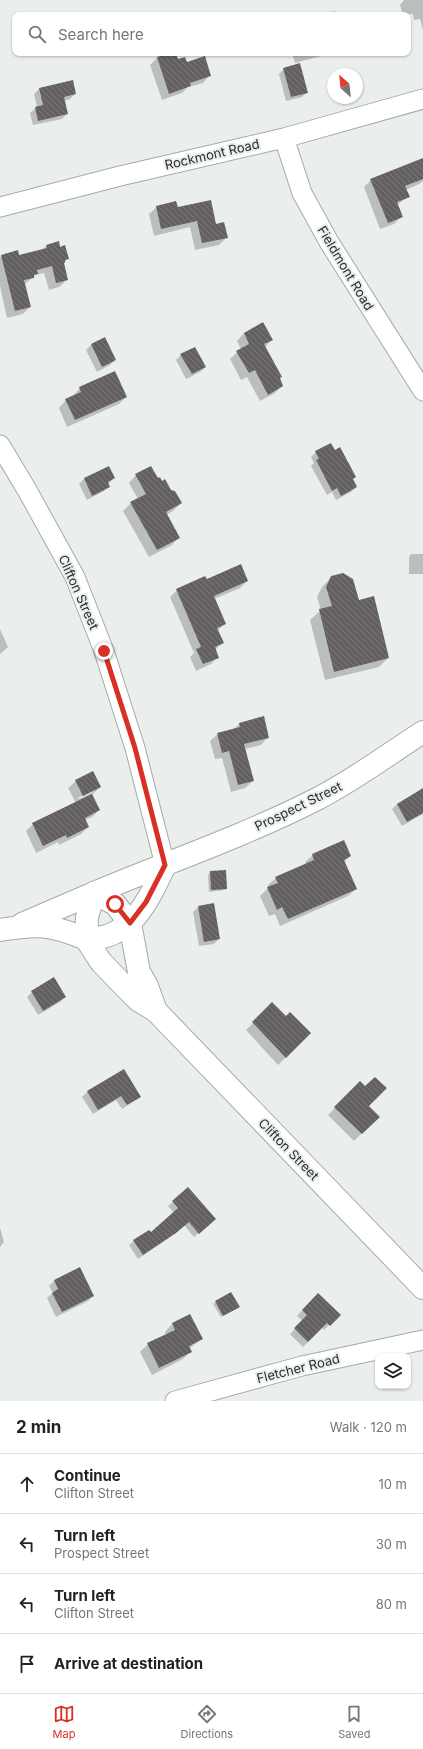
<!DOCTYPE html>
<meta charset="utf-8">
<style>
:root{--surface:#fff;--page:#f2f2f2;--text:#222;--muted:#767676;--line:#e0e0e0;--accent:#d93025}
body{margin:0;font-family:Inter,sans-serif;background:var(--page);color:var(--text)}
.controls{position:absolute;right:12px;bottom:12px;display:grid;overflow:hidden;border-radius:8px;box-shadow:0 1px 3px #0004}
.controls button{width:36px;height:36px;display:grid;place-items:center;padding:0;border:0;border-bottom:1px solid var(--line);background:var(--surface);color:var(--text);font:20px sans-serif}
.compass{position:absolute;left:327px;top:68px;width:36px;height:36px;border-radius:50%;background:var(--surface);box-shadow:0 1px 3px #0004;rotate:333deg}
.stop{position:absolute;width:12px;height:12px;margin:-9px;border:3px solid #d93025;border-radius:50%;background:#fff}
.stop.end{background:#d93025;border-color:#fff;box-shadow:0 1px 4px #0008}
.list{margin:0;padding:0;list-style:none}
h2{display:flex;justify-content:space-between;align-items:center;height:52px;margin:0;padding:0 16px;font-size:17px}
h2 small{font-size:13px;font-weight:400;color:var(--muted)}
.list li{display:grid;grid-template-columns:26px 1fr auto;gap:12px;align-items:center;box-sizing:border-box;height:60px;padding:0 16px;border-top:1px solid var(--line)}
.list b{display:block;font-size:15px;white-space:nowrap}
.list p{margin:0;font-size:13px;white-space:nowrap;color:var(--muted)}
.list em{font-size:13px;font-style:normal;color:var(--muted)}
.icon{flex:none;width:22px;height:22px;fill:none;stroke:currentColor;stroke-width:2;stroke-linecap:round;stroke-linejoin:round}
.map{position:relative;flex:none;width:423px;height:1401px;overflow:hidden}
.search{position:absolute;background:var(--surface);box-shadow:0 1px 3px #0004;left:12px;right:12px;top:12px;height:44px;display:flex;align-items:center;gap:10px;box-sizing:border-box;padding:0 14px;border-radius:8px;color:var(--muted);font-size:15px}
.sheet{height:292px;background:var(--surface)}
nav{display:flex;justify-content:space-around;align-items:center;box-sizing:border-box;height:56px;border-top:1px solid var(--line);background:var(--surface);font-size:11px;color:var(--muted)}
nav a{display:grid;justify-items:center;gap:2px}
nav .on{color:var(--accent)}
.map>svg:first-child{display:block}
.shadow{fill:#0003;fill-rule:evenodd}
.building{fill:url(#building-back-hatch)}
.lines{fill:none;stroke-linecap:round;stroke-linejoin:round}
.minor-casing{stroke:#a5aaa7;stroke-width:21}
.tertiary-casing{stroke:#a5aaa7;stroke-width:24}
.secondary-casing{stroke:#a5aaa7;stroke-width:24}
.minor{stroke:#fff;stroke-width:19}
.tertiary{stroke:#fff;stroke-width:22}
.secondary{stroke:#fff;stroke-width:22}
.route{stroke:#d93025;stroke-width:5}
.labels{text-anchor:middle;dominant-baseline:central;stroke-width:4;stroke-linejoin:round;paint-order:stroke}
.street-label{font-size:13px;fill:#2c2e2d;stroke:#eaefec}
</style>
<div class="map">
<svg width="423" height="1401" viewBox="0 0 423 1401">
<defs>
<pattern id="building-back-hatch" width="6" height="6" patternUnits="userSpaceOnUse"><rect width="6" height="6" fill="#646062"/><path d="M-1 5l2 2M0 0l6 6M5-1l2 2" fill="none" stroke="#7b787a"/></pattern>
</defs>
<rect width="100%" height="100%" fill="#eaefec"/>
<path class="shadow" d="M 404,0 L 423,0 L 423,30 L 420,19 L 414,20 L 413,14 L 403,15 L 400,5 Z
M 335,11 L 336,15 L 321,15 Z
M 172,53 L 175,53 L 178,60 L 210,75 L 203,83 L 188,87 L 182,93 L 162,100 L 150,65 L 157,58 Z
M 292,53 L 332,53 L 295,63 Z
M 284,69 L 307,92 L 302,97 L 286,101 L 279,74 Z
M 72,82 L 75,94 L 70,99 L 64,101 L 67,114 L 62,119 L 33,125 L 30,113 L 37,107 L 34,94 L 39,89 Z
M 423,168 L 423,181 L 419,184 L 406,190 L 408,197 L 397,205 L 402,216 L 394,224 L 380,229 L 364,187 L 371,180 Z
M 157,207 L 177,209 L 215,225 L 227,237 L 219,245 L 195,250 L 190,227 L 154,236 L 149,214 Z
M 46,246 L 59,248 L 68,258 L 63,264 L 67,280 L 59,287 L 49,290 L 44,273 L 35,275 L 24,285 L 30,307 L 23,314 L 7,318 L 0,286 L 0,257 L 2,256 L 19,256 L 42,250 Z
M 263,324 L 272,340 L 265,347 L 282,386 L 275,393 L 260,401 L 247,377 L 241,380 L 230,359 L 241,349 L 237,341 L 244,333 Z
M 105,339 L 115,360 L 110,365 L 97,372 L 86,350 L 91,345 Z
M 181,355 L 205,367 L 200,372 L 186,379 L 176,360 Z
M 80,388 L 126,397 L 119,404 L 67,427 L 59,408 L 66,400 L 73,397 L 73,396 Z
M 316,452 L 355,477 L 352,480 L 356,487 L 351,492 L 336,500 L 332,492 L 327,495 L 311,466 L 314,463 L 311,457 Z
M 108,467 L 114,478 L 108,484 L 109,486 L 104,491 L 87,500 L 79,484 L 84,479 Z
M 136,475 L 157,479 L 170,490 L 181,503 L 173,511 L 166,515 L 179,537 L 172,545 L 149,557 L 123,511 L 131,503 L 138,499 L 129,483 Z
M 411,554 L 423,554 L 423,574 L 409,574 L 409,557 Z
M 332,577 L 359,601 L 388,658 L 379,667 L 325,680 L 310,620 L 321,610 L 317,597 L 322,587 Z
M 206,580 L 247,581 L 240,588 L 214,599 L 225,624 L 217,631 L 222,643 L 215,650 L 218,657 L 211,664 L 196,671 L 190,657 L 194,653 L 170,597 L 177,590 Z
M 0,629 L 8,647 L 0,654 Z
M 240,723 L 268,737 L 261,745 L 245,749 L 253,781 L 245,788 L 231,792 L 222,758 L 215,759 L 210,741 L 218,734 L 233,730 Z
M 93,772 L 100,787 L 92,795 L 99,810 L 92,817 L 85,820 L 88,827 L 81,834 L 59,845 L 58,842 L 36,853 L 26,831 L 33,824 L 76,803 L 68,788 L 76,781 ZM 93,790 L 93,792 L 79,799 L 78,798 Z
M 423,789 L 423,814 L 402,826 L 392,809 L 397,804 Z
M 313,855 L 350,856 L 344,862 L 356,889 L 348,896 L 280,926 L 275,914 L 269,916 L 260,896 L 269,887 L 268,885 L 276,878 L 306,865 L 305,862 Z
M 210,872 L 226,888 L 224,890 L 209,892 L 208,875 Z
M 198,907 L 219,939 L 214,944 L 199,946 L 193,912 Z
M 32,992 L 65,997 L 60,1002 L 38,1015 L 27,997 Z
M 272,1004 L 286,1017 L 310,1033 L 278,1065 L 246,1030 Z
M 124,1070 L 140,1097 L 122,1109 L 116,1100 L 93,1114 L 82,1097 L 87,1092 Z
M 360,1082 L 368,1106 L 378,1117 L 354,1141 L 328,1115 Z
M 173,1202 L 210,1223 L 194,1237 L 184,1225 L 170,1237 L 138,1259 L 129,1245 L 134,1241 L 151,1234 L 174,1213 L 168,1206 Z
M 0,1228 L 4,1242 L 0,1247 Z
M 80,1269 L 93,1296 L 88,1301 L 56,1317 L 47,1298 L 53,1293 L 49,1286 L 54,1281 Z
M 318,1294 L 339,1315 L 324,1330 L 322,1328 L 303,1347 L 290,1334 L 303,1321 L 297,1316 Z
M 216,1302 L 236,1309 L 221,1317 L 213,1304 Z
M 190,1316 L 201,1339 L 189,1349 L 190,1352 L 183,1359 L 152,1375 L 140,1352 L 148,1344 L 166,1335 L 165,1332 L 172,1324 Z"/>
<path class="building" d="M 169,53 L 176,53 L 178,59 L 185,57 L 187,62 L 205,56 L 211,76 L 190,83 L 191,86 L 169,94 L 157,57 Z
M 300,63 L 308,93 L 291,97 L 283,68 Z
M 73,80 L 76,94 L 64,97 L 68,114 L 38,121 L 35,107 L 43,105 L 39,88 Z
M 423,158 L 423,179 L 405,186 L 410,197 L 397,202 L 403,217 L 388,223 L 370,179 Z
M 211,200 L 216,224 L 224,222 L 228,238 L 202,243 L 197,221 L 161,229 L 156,206 L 176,201 L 178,207 Z
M 59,241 L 60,247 L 65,245 L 69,259 L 65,260 L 65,263 L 64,263 L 68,280 L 56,283 L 52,266 L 37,270 L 38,274 L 34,275 L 34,278 L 24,280 L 31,307 L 15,311 L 1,255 L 18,250 L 19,255 L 47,248 L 46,245 Z
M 263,322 L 273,340 L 264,344 L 282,377 L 280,378 L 283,386 L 268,395 L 255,370 L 249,373 L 236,351 L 249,344 L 244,333 Z
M 105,337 L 116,360 L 102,367 L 91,344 Z
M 195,347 L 206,367 L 192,374 L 180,354 Z
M 115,371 L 127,397 L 75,420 L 65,399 L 81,392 L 79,387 Z
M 331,443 L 335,450 L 340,447 L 356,477 L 353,479 L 357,487 L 341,496 L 337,488 L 332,491 L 316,460 L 319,459 L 315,451 Z
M 109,466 L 115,478 L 108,482 L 110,487 L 92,496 L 84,478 Z
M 151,466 L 158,478 L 160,477 L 162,481 L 165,479 L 171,490 L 175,491 L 182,503 L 166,512 L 180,538 L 157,550 L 130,502 L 146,494 L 135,474 Z
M 241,564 L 248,581 L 214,596 L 226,624 L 217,628 L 224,643 L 215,647 L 219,658 L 203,664 L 196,649 L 201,647 L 176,589 L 205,576 L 207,579 Z
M 343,573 L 353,579 L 359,600 L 374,596 L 389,658 L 334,672 L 319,609 L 332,606 L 326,587 L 331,576 Z
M 264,716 L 269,738 L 244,744 L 254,781 L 238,785 L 229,751 L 222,753 L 217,733 L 240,727 L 239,723 Z
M 93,771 L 101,787 L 83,796 L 75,780 Z
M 423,788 L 423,813 L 407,822 L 397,804 Z
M 92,794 L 100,810 L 85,818 L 89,827 L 67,838 L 66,835 L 43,846 L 32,823 Z
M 344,840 L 351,856 L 344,860 L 357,889 L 288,919 L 282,907 L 277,910 L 267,887 L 278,883 L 275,877 L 314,860 L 312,854 Z
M 226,870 L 227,889 L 211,890 L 210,871 Z
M 214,903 L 220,939 L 204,942 L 198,906 Z
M 54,977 L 66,997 L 43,1011 L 31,991 Z
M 272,1002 L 286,1016 L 290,1012 L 311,1033 L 286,1058 L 252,1022 Z
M 124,1069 L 141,1097 L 127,1105 L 121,1096 L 98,1110 L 87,1091 Z
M 375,1077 L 387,1088 L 369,1106 L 380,1117 L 362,1134 L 334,1107 L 360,1081 L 365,1086 Z
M 188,1187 L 216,1219 L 199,1234 L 189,1222 L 176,1233 L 143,1255 L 133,1240 L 149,1230 L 151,1232 L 178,1208 L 172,1201 Z
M 80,1267 L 94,1296 L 62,1312 L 52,1293 L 58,1289 L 54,1280 Z
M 231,1292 L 240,1307 L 223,1316 L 215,1301 Z
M 318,1293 L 341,1315 L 330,1326 L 327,1323 L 308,1342 L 294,1328 L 307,1315 L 302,1310 Z
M 190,1314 L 203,1339 L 189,1346 L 192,1352 L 159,1368 L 147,1343 L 175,1330 L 172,1323 Z"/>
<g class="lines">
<g class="minor-casing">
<path id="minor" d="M 284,138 L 302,193 L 329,242 L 423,391
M 0,207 L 120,176 L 284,138 L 423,99
M 0,445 L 27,490 L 75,577 L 104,651 L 135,748 L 165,865
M 175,1401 L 302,1366 L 423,1340"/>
</g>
<g class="tertiary-casing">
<path id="tertiary" d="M 94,893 C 168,862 244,836 315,800 C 353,781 387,755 423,732
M 86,939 C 132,939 148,901 165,865"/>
</g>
<g class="secondary-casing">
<path id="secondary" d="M 94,893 L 87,917 L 86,939 L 101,962 L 127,989 L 138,1000 L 156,1011 L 423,1288
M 94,893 L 115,904 L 130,923 L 139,972 L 147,986 L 156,1011
M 22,924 L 94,893
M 0,930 C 38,924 50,924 86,939"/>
</g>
<use href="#minor" class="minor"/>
<use href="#tertiary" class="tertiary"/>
<use href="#secondary" class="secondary"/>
</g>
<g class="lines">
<path class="route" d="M 104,651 L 135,748 L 165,865 L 146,902 L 130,923 L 115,904"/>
</g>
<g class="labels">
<g class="street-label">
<text transform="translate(212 154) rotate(-13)">Rockmont Road</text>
<text transform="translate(346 268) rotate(59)">Fieldmont Road</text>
<text transform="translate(79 592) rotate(66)">Clifton Street</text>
<text transform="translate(298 806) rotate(-26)">Prospect Street</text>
<text transform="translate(289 1149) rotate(46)">Clifton Street</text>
<text transform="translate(298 1368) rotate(-14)">Fletcher Road</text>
</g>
</g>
</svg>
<div class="controls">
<button><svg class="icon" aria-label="layers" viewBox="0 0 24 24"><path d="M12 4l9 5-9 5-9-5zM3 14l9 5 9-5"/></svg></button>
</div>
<svg class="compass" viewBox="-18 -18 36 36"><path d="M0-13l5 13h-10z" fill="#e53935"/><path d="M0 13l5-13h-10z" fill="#767676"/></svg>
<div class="stop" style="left:115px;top:904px"></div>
<div class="stop end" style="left:104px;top:651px"></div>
<div class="search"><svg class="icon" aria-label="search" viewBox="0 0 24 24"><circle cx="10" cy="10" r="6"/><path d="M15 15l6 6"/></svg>Search here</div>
</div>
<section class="sheet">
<h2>2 min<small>Walk · 120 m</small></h2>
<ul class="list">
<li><svg class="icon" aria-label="ahead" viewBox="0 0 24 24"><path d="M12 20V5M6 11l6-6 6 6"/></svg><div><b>Continue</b><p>Clifton Street</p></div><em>10 m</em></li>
<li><svg class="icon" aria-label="left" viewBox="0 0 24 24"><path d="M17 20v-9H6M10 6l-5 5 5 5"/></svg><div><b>Turn left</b><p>Prospect Street</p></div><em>30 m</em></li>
<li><svg class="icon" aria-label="left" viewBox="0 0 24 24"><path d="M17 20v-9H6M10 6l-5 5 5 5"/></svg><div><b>Turn left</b><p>Clifton Street</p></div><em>80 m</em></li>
<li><svg class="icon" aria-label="arrive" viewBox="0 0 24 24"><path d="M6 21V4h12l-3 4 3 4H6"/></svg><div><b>Arrive at destination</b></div></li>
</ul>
</section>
<nav>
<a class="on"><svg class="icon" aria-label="map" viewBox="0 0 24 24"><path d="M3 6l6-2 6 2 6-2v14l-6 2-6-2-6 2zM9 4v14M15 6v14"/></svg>Map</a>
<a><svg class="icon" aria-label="directions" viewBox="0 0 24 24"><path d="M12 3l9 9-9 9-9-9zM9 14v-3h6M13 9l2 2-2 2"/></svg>Directions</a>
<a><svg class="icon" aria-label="saved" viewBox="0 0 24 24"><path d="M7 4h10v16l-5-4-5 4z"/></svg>Saved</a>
</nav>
